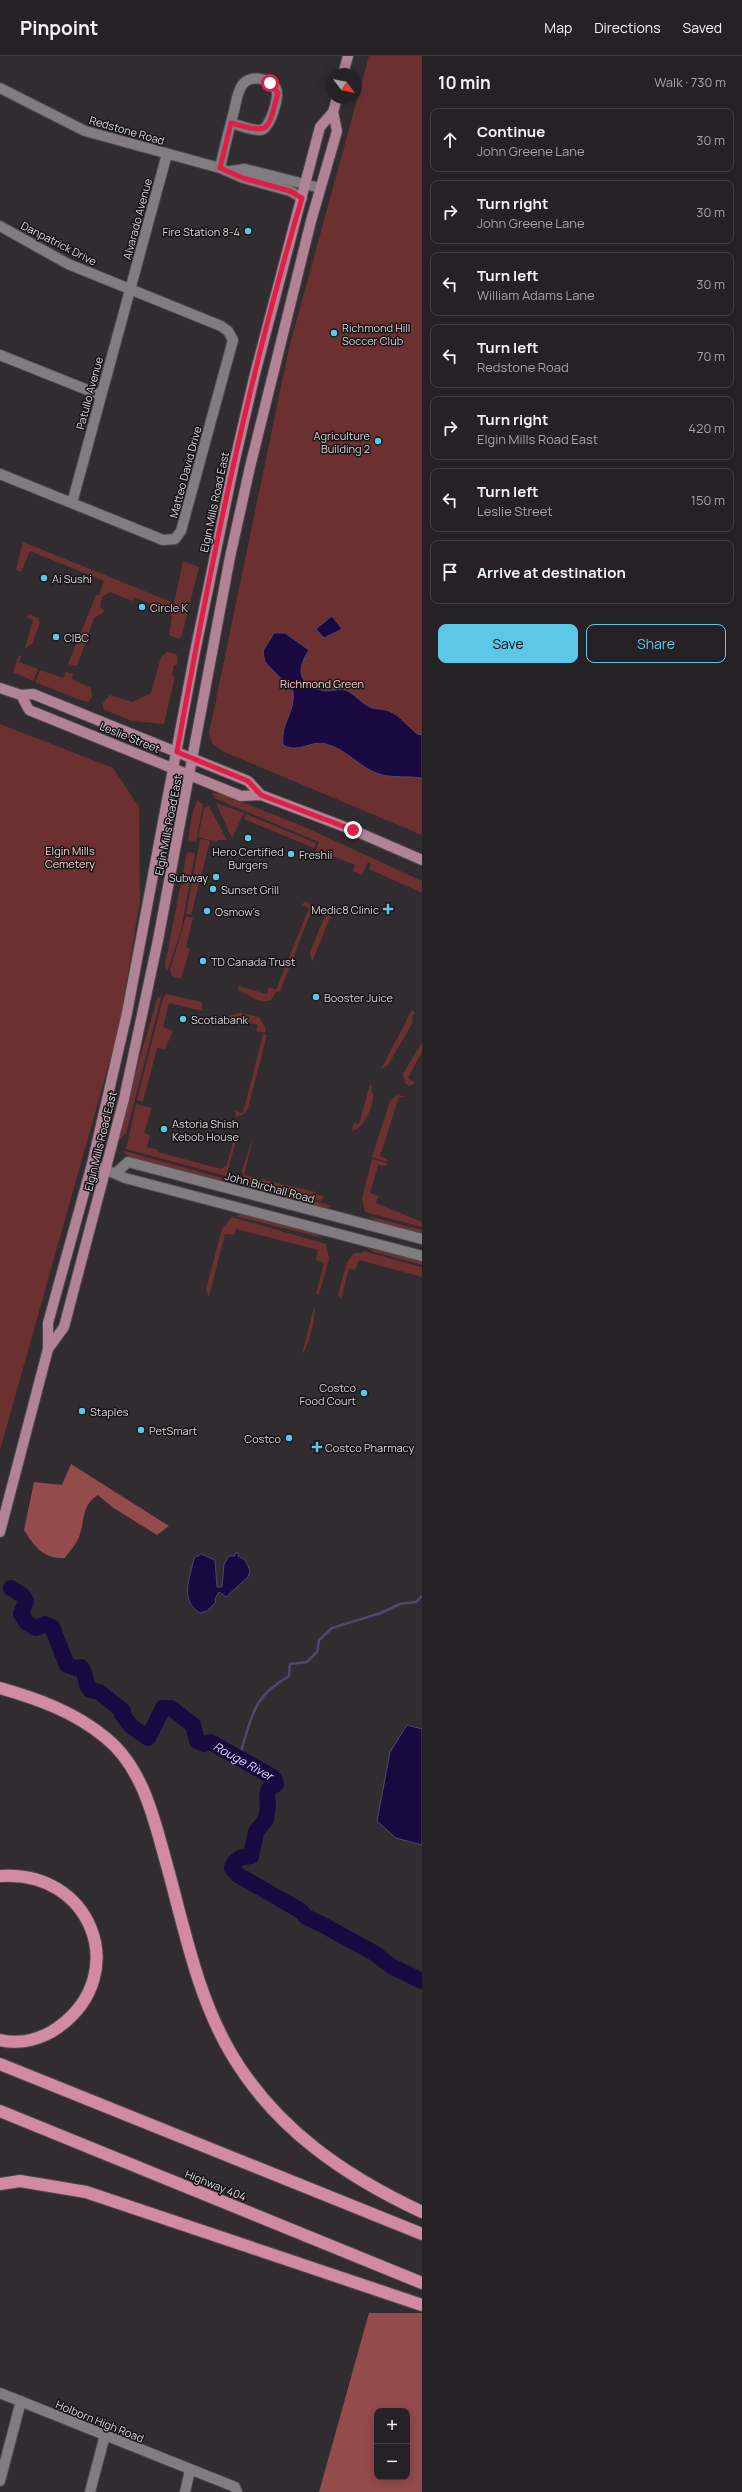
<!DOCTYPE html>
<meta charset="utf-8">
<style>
:root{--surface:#252124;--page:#2d292c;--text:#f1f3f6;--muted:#a3a3a6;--line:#423e41;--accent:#5dc7e8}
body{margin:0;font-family:Manrope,sans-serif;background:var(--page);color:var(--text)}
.controls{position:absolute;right:12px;bottom:12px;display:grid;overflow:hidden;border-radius:8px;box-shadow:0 2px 10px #0003}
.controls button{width:36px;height:36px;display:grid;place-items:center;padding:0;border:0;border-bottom:1px solid var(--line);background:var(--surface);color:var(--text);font:20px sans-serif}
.compass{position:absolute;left:326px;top:12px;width:36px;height:36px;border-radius:50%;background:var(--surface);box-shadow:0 2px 10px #0003;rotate:122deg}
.stop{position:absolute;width:12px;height:12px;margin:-9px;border:3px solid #e11d48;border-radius:50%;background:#fff}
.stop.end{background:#e11d48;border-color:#fff;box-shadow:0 1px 4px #0008}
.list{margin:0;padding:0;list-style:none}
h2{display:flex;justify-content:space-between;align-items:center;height:52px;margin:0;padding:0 16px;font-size:17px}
h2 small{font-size:13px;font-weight:400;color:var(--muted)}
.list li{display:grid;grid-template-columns:26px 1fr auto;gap:12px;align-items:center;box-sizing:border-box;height:64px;margin:0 8px 8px;padding:0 8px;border:1px solid var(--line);border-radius:8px}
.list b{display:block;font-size:15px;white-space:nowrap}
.list p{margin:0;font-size:13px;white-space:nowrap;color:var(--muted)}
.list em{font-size:13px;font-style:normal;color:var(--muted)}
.actions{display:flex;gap:8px;padding:12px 16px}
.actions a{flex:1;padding:9px 0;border:1px solid var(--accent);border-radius:8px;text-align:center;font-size:14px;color:var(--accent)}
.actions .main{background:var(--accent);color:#111}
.icon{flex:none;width:22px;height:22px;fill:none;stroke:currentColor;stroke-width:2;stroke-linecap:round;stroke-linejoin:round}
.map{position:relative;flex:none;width:422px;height:2436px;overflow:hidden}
header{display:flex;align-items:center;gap:24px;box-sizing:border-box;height:56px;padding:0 20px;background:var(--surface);border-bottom:1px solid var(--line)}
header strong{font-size:19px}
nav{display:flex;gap:22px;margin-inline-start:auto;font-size:14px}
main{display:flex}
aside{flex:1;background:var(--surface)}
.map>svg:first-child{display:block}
.green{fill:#6c3031}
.forest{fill:#944b4c;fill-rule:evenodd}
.water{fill:#1a0840;stroke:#53456d}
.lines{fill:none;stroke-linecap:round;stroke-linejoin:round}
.stream{stroke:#53456d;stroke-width:2.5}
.river{stroke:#1a0840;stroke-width:16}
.minor-casing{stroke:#4e4a4d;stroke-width:12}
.major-casing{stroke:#4e4a4d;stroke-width:12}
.highway-casing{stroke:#4e4a4d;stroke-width:14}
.minor{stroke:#827b80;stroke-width:10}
.major{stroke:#b28394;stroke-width:10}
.highway{stroke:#d289a2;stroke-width:12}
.route{stroke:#e11d48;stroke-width:5}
.poi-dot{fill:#5dc7e8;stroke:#171517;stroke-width:1.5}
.labels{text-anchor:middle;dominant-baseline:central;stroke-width:3;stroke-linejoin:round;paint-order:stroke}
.street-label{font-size:11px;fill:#d8d4d7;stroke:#171517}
.poi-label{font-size:11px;fill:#d8d4d7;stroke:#171517;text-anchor:start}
.park-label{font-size:11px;fill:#fbcecd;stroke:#171517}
.water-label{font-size:12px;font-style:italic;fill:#dedcef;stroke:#171517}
</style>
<header>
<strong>Pinpoint</strong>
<nav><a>Map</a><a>Directions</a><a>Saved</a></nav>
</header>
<main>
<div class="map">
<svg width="422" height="2436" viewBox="0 0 422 2436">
<rect width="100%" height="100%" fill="#312c30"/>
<path class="green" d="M 369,0 L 422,0 L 422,779 L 222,695 L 212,687 L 209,677 L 289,292 Z
M 23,486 L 174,547 L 183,505 L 199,511 L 182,579 L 179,583 L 169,579 L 172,560 L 164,554 L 161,557 L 154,554 L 154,549 L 134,541 L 132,545 L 110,536 L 102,541 L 100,550 L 104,556 L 94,562 L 77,610 L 68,608 L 96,539 L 99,539 L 104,525 L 30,495 L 21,516 L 16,514 Z
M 31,559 L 38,562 L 40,567 L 32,588 L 25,592 L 33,564 L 26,561 Z
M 167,596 L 176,598 L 178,602 L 177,609 L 174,609 L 172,620 L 175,621 L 164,668 L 132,665 L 103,653 L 103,647 L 110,639 L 132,646 L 151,637 L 161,601 Z
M 19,599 L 21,600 L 19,606 L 38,613 L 33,625 L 13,616 Z
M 40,614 L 63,622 L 66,616 L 73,618 L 72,623 L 91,632 L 92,641 L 88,646 L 83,645 L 35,626 Z
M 0,668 L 113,712 L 139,751 L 140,844 L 119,972 L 0,1394 Z
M 212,737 L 222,738 L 307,772 L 422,825 L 422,837 L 369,813 L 371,808 L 368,806 L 362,819 L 353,815 L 355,809 L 325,797 L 322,802 L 314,799 L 319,786 L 214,742 Z
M 198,744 L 203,749 L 196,786 L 188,784 L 193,754 Z
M 216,747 L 244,757 L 232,782 Z
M 209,750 L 227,784 L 218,784 L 217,786 L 198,781 L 204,752 Z
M 246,758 L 316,787 L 314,792 L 244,763 Z
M 200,783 L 210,785 L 191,859 L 186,858 Z
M 187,796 L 195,797 L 181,875 L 167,916 L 165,909 Z
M 305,845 L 310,848 L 311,856 L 280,935 L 276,936 L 271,944 C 258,949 249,937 239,935 L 238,930 L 267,938 L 269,931 L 276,934 L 309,852 L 302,849 Z
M 330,858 L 331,859 L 312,906 L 310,896 L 324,862 Z
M 186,860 L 193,862 L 186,891 L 190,893 L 181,923 L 172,920 L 170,914 Z
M 162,938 L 126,1078 L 118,1085 L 126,1049 L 157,943 Z
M 166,938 L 202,946 L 201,952 L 203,953 L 203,955 L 169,947 L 163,971 L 173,975 L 165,993 L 157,992 L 143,1046 L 137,1044 L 163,942 Z
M 412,954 L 415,957 L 412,961 L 412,968 L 388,1009 L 381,1013 Z
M 241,957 L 259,961 L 265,971 L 265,977 L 256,975 L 258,969 L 229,961 L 230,959 Z
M 263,978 L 267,979 L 248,1052 L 244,1058 L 236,1061 L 235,1055 L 243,1057 Z
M 422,986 L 422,996 L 408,1022 L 415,1027 L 409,1030 L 405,1027 L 403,1018 Z
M 370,1028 L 372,1030 C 370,1035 374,1038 373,1043 C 371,1054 364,1072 352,1075 L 353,1067 L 359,1068 Z
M 397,1039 L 406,1041 L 399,1041 L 380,1100 L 387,1103 L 387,1106 L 372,1101 L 390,1045 Z
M 136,1048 L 152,1052 L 144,1077 L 150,1079 L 147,1091 L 158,1094 L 158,1096 L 221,1113 L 227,1109 L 234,1082 L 237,1082 L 226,1120 L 126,1093 Z
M 254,1078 L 244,1119 L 315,1136 L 315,1138 L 324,1140 L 322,1145 L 244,1126 L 242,1115 Z
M 123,1096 L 125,1095 L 225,1123 L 216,1124 L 134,1103 Z
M 372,1103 L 387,1107 L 385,1110 L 378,1109 L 370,1137 L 378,1140 L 376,1147 L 422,1166 L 422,1171 L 365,1156 L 362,1142 Z
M 245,1128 L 326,1148 L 332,1151 L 320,1152 L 253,1134 Z
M 244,1158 L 312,1176 L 323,1182 L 235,1160 Z
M 368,1160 L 422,1174 L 422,1178 L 381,1168 Z
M 232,1161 L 326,1188 L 329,1203 L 319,1238 L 316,1238 L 324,1207 L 316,1204 L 318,1194 L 236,1173 L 234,1179 L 225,1178 L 209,1241 L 206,1233 L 222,1173 Z
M 367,1192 L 422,1205 L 422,1209 L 374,1196 Z
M 363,1195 L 422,1211 L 422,1221 L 359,1204 L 355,1214 L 349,1212 L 341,1243 L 338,1239 L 347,1206 L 354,1197 L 362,1197 Z
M 314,1251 C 317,1259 308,1292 302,1298 Z"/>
<path class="forest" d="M 71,1408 L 169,1470 L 157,1479 L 112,1451 L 98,1439 C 82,1449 85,1462 80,1478 C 78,1486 70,1495 65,1502 C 43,1503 35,1491 24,1474 L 34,1426 L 62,1429 Z
M 369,2257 L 422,2257 L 422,2436 L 319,2436 ZM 377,2355 L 407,2355 L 407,2421 L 377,2421 Z"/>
<path class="water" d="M 332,560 L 342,573 L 324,582 L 316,573 Z
M 274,577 L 285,577 L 309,594 C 297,612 297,628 321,634 C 330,637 339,631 348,635 C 355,639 361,646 368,650 C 374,654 382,652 389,655 C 399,659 409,671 417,678 L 422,679 L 422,722 C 410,720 390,722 379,718 C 360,712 346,693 326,688 C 310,684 299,698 283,689 C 280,667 296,656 293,635 L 265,606 L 263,595 Z
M 235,1497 L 239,1497 L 238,1500 L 245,1504 L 250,1514 L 248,1521 L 226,1541 L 219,1536 L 215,1543 L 216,1546 L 207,1555 L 200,1557 C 179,1544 190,1523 194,1502 L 201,1498 L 215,1504 L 217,1531 L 222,1531 L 224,1508 L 229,1500 L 235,1500 Z
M 407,1669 L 422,1673 L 422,1789 L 396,1782 L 377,1765 L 390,1696 Z"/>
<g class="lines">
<path class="stream" d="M 237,1700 L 241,1695 C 253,1657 253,1641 289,1620 L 290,1608 L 307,1606 L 317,1596 L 319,1584 L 332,1572 L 381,1557 L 400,1548 L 416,1546 L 422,1540"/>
<path class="river" id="s1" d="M 11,1532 L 22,1539 L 26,1545 L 21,1558 L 27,1567 L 36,1572 L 45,1568 L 52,1571 L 67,1609 L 76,1612 L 81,1611 C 87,1618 84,1627 90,1634 L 99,1636 L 123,1655 L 122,1658 L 131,1670 L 148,1682 L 163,1652 L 171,1652 L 193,1669 L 197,1685 L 204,1688 L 210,1686 L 273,1721 L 276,1728 L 269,1733 L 267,1739 L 268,1749 L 266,1763 L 256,1776 L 251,1800 C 242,1801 234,1802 232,1812 L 238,1819 L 301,1855 L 306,1861 L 323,1869 L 374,1897 L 391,1910 L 422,1925"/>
<g class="minor-casing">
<path id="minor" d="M 0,32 L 85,75 L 220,112 L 243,122 L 290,135 L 302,142
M 220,112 C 224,93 229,74 234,55 C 236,47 237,38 241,31 C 247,18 271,21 276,33 C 280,41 270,72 261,74 C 253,75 239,69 231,67
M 231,115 L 245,113 L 320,132
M 0,170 L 68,208 L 221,270 L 228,275 L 233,284 L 181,475 L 175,483 L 163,484 L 0,418
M 0,299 L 100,339
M 72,447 L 167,98
M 92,1108 L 125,1122 L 422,1200
M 116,1117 L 128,1106 L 422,1183
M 0,2337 L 235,2431 L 237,2436
M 0,2425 L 21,2345
M 90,2436 L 105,2379
M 185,2436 L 190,2414"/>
</g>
<g class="major-casing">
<path id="major" d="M 343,18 L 348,0
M 0,632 L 21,639 L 33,638 L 248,725 L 261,739
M 21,639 L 29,654 L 241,740 L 261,739 L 353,774 L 422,804
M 48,1293 L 64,1271 L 124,1043 L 158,884 L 230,501 L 250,411 L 311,165 L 337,75 L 333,56
M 0,1476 L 48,1293 L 48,1267 L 92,1108 L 127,957 L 195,596 L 234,408 L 255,318 L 320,71 L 333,56 L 337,42"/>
</g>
<g class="highway-casing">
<path id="highway" d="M 0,1632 C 38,1643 75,1656 106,1682 C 143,1712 154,1763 166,1806 C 184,1870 197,1941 232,1999 C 276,2073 345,2120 422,2156
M 0,1820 C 90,1813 132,1916 60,1970 C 43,1983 21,1989 0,1984
M 0,2008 L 422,2178
M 0,2055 L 422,2227
M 0,2128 L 20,2125 L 86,2136 L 422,2249"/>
</g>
<use href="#minor" class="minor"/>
<use href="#major" class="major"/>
<use href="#highway" class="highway"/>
</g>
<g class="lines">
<path class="route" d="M 270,27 L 278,37 C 267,76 272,78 231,67 L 220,112 L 243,122 L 290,135 L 302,142 C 248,323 210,510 177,696 L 248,725 L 261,739 L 353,774"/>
</g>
<g class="poi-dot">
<circle cx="248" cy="175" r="4"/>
<circle cx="334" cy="277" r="4"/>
<circle cx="378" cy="385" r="4"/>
<circle cx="44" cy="522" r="4"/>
<circle cx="142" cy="551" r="4"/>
<circle cx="56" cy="581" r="4"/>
<circle cx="248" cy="782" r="4"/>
<circle cx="291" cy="798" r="4"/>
<circle cx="216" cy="821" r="4"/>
<circle cx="213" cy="833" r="4"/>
<path d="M386 847h4v4h4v4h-4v4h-4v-4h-4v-4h4z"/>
<circle cx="207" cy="855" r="4"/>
<circle cx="203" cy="905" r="4"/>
<circle cx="316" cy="941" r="4"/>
<circle cx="183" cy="963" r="4"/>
<circle cx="164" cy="1073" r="4"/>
<circle cx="364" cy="1337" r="4"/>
<circle cx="82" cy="1355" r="4"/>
<circle cx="141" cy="1374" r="4"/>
<circle cx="289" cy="1382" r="4"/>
<path d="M315 1385h4v4h4v4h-4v4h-4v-4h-4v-4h4z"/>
</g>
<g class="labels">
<g class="street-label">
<text transform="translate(127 74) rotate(16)">Redstone Road</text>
<text transform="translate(137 163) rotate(-75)">Alvarado Avenue</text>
<text transform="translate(59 187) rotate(27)">Danpatrick Drive</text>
<text transform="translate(89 337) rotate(-75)">Patullo Avenue</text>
<text transform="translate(185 416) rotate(-75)">Matteo David Drive</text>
<text transform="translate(214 446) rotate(-78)">Elgin Mills Road East</text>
<text transform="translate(130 681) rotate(22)">Leslie Street</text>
<text transform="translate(168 769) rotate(-79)">Elgin Mills Road East</text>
<text transform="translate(100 1085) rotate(-76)">Elgin Mills Road East</text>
<text transform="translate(270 1131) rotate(15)">John Birchall Road</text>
<text transform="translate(216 2129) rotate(22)">Highway 404</text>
<text transform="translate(100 2365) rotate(22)">Holborn High Road</text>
</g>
<g class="poi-label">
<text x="240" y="175" text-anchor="end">Fire Station 8-4</text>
<text x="342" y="271">Richmond Hill<tspan x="342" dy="13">Soccer Club</tspan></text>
<text x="370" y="379" text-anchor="end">Agriculture<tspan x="370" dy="13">Building 2</tspan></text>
<text x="52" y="522">Ai Sushi</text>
<text x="150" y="551">Circle K</text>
<text x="64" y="581">CIBC</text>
<text x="248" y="795" text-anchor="middle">Hero Certified<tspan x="248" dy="13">Burgers</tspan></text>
<text x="299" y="798">Freshii</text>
<text x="208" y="821" text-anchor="end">Subway</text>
<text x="221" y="833">Sunset Grill</text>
<text x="379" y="853" text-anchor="end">Medic8 Clinic</text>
<text x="215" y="855">Osmow's</text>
<text x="211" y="905">TD Canada Trust</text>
<text x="324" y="941">Booster Juice</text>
<text x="191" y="963">Scotiabank</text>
<text x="172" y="1067">Astoria Shish<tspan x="172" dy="13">Kebob House</tspan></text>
<text x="356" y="1331" text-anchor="end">Costco<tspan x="356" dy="13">Food Court</tspan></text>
<text x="90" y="1355">Staples</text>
<text x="149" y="1374">PetSmart</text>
<text x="281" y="1382" text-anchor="end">Costco</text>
<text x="325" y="1391">Costco Pharmacy</text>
</g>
<g class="park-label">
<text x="322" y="627">Richmond Green</text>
<text x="70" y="794">Elgin Mills<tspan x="70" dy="13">Cemetery</tspan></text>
</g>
<g class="water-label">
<text stroke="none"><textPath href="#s1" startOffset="370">Rouge River</textPath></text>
</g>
</g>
</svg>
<div class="controls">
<button>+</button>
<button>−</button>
</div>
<svg class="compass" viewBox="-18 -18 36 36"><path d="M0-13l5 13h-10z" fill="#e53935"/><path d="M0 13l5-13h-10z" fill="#a3a3a6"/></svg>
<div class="stop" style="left:270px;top:27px"></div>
<div class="stop end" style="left:353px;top:774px"></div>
</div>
<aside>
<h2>10 min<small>Walk · 730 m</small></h2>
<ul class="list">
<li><svg class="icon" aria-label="ahead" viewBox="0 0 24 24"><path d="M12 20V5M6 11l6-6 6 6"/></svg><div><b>Continue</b><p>John Greene Lane</p></div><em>30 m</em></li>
<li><svg class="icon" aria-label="right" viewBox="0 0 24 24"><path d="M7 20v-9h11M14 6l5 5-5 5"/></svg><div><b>Turn right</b><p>John Greene Lane</p></div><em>30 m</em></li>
<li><svg class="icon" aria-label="left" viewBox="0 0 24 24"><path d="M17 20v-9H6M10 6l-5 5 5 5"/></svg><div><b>Turn left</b><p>William Adams Lane</p></div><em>30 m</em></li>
<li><svg class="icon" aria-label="left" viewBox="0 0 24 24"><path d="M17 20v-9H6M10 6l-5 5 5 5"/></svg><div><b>Turn left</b><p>Redstone Road</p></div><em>70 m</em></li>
<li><svg class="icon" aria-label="right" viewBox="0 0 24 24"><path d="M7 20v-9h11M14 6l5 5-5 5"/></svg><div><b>Turn right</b><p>Elgin Mills Road East</p></div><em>420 m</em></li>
<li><svg class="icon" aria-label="left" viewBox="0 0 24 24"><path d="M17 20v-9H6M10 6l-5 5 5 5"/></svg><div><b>Turn left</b><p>Leslie Street</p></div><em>150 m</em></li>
<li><svg class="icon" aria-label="arrive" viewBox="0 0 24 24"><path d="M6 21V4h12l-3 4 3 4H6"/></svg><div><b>Arrive at destination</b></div></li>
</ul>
<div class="actions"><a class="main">Save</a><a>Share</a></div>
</aside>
</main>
